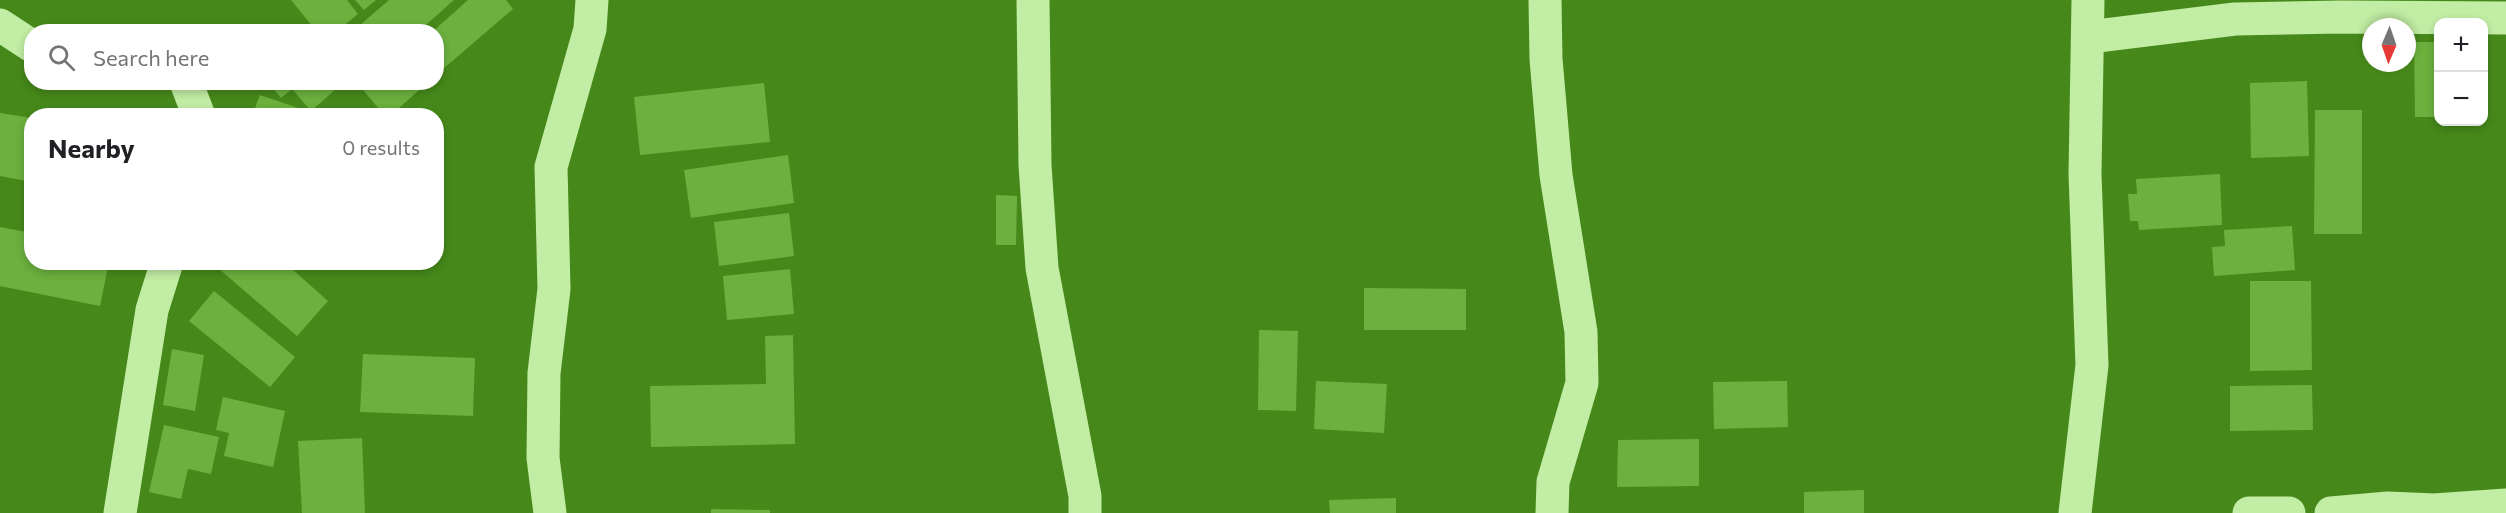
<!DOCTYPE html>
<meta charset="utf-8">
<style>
:root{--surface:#fff;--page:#f2f2f2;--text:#202124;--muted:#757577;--line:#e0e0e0}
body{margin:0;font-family:Commissioner,sans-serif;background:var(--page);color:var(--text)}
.controls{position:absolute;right:18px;top:18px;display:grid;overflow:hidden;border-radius:12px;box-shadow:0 3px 9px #0003}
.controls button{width:54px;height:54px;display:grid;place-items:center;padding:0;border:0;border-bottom:2px solid var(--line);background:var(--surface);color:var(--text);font:30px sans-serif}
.compass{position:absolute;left:2362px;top:18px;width:54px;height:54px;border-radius:50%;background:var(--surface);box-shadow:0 3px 9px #0003;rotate:182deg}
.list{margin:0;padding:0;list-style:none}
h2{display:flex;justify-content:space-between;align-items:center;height:78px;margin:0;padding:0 24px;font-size:26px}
h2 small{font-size:20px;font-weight:400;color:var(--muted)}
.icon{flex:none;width:33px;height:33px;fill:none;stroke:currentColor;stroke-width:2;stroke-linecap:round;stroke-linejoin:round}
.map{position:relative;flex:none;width:2506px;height:513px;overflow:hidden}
.search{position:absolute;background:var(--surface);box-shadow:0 3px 9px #0003;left:24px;top:24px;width:420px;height:66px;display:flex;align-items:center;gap:15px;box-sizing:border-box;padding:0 21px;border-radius:24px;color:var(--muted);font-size:22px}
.panel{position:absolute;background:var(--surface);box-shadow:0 3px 9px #0003;left:24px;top:108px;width:420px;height:162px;border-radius:24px}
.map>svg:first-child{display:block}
.building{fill:#6cb03e}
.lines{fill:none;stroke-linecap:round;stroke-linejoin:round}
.minor{stroke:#c2eda4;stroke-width:33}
</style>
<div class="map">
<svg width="2506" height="513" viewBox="0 0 2506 513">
<rect width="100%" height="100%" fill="#46891a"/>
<path class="building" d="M 291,0 L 347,0 L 358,14 L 336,32 L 317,32 Z
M 355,0 L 376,0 L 364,10 Z
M 389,0 L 454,0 L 418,32 L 352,32 Z
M 468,0 L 506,0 L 513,9 L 436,75 L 436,32 L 432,32 Z
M 2414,42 L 2438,42 L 2438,117 L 2415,117 Z
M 2307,81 L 2309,156 L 2251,158 L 2250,83 Z
M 268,82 L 344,82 L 311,111 L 292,89 L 281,98 Z
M 372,82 L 428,82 L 390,116 L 385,116 L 363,90 Z
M 764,83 L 770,142 L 640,155 L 634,97 Z
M 260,95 L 319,115 L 319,116 L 252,116 Z
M 2315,110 L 2362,110 L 2362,234 L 2314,234 Z
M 0,113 L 32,118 L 32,182 L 0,176 Z
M 788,155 L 794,203 L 691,218 L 684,170 Z
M 2220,174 L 2222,225 L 2139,230 L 2138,221 L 2130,221 L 2128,194 L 2137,194 L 2136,179 Z
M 996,195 L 1017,196 L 1016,245 L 996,245 Z
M 789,213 L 794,256 L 719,266 L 714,222 Z
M 2292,226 L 2295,270 L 2214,276 L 2212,247 L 2225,246 L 2224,230 Z
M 0,227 L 32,233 L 32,262 L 109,262 L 100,306 L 0,286 Z
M 211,262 L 284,262 L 328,301 L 297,336 Z
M 790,269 L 794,314 L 727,320 L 723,276 Z
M 2250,281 L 2311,281 L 2312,370 L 2250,371 Z
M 1364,288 L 1466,289 L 1466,330 L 1364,330 Z
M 214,291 L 295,357 L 270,387 L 189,321 Z
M 1259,330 L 1298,331 L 1296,411 L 1258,410 Z
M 793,335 L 795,444 L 651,447 L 650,386 L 766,384 L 765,336 Z
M 172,349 L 204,355 L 195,411 L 163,405 Z
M 363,354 L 475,358 L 473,416 L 360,412 Z
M 1316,381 L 1387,384 L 1384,433 L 1314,429 Z
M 1787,381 L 1788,427 L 1714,429 L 1713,382 Z
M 2312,385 L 2313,430 L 2230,431 L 2230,386 Z
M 223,397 L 285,411 L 273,467 L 224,456 L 229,433 L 216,430 Z
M 164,425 L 219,437 L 211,474 L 188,469 L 181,499 L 149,492 Z
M 362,438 L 365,513 L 302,513 L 298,441 Z
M 1699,439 L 1699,486 L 1617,487 L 1618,440 Z
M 1864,490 L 1864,513 L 1804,513 L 1804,492 Z
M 1396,498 L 1396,513 L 1330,513 L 1329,500 Z
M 711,509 L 770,510 L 770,513 L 711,513 Z"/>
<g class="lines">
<path class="minor" d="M 1033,0 L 1035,165 L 1042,268 L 1085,496 L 1085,513
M 1545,0 L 1546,59 L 1556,175 L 1581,332 L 1582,383 L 1553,482 L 1552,513
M 0,25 L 32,46
M 2089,37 L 2235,19 L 2341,17 L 2506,18
M 186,82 L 199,116
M 120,513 L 152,310 L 167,262
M 550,513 L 543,458 L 544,373 L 554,289 L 551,167 L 590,29 L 592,0
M 2075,513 L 2092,365 L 2085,174 L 2088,0
M 2249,513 L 2289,513
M 2331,513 L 2388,508 L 2434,510 L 2506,505"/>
</g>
</svg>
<div class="controls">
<button>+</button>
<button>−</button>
</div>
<svg class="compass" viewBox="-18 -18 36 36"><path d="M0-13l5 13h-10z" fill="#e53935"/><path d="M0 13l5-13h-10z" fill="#757577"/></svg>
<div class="search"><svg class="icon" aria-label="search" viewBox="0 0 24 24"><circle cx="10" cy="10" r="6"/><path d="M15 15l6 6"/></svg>Search here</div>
<section class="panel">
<h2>Nearby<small>0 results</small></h2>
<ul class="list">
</ul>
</section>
</div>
